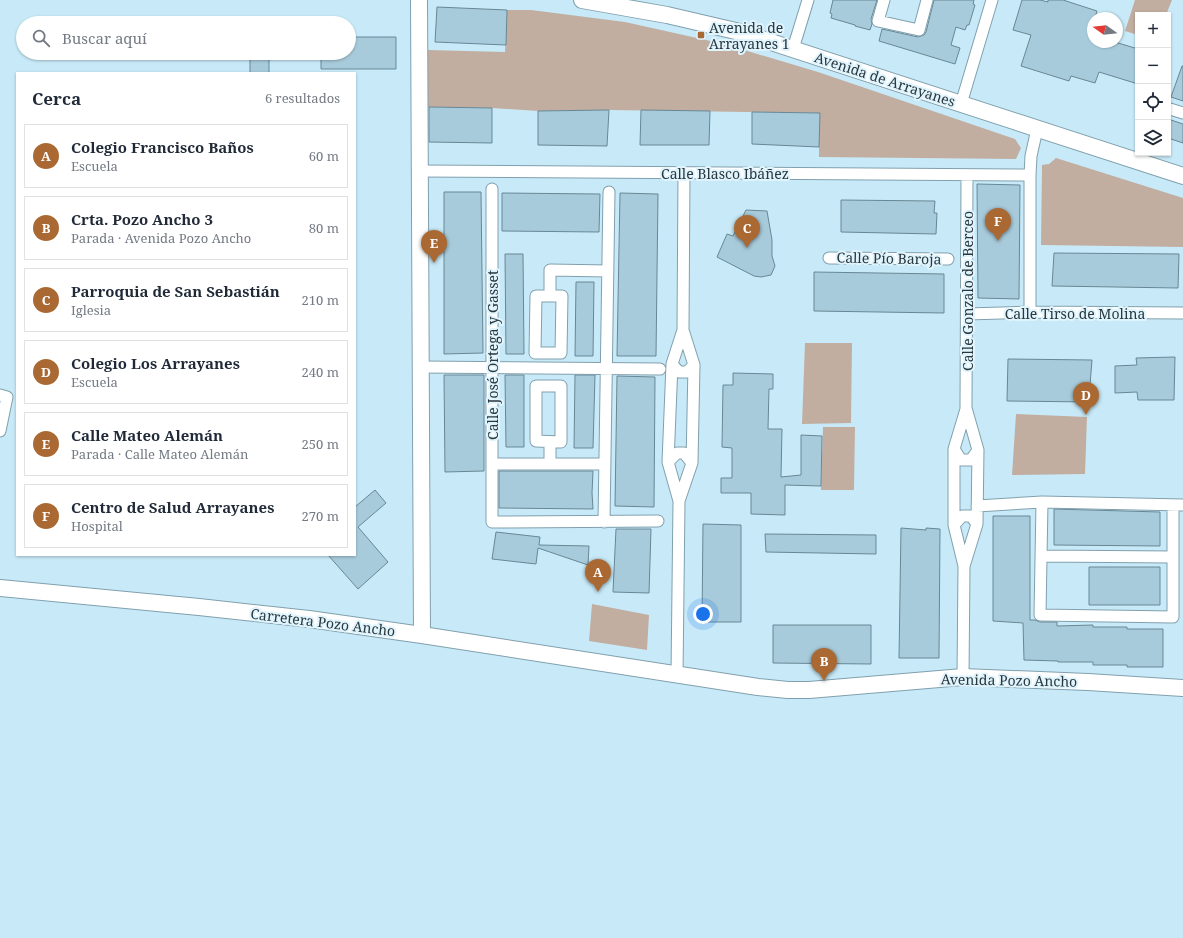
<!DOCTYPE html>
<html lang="es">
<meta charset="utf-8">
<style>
:root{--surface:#fff;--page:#f2f2f3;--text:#1f2937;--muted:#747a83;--line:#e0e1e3;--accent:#aa6933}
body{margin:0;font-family:"Noto Serif",serif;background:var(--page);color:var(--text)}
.controls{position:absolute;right:12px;top:12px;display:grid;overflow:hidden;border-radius:0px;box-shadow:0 1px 3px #0004}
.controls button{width:36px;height:36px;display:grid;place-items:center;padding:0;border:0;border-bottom:1px solid var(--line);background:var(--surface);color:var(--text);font:20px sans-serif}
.compass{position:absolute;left:1087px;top:12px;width:36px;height:36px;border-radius:50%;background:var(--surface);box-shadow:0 1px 3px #0004;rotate:285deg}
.you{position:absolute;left:703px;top:614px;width:14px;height:14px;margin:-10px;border:3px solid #fff;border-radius:50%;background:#1a73e8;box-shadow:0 0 0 6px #1a73e833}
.badge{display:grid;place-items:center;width:26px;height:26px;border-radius:50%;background:var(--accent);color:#fff;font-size:13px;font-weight:700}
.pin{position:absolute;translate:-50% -33px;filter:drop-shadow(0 1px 2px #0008)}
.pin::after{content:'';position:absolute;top:21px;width:14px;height:12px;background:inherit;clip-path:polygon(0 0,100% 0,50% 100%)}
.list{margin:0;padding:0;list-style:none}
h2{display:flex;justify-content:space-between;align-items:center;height:52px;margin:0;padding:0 16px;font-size:17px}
h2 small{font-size:13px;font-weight:400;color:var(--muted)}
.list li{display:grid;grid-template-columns:26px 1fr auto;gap:12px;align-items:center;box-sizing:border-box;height:64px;margin:0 8px 8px;padding:0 8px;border:1px solid var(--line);border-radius:0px}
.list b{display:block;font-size:15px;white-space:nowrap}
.list p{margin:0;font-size:13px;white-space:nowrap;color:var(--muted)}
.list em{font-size:13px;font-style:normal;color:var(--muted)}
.icon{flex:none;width:22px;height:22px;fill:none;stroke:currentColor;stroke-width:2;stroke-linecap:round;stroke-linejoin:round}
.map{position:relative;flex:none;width:1183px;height:938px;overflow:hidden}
.search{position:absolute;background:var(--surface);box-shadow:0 1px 3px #0004;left:16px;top:16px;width:340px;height:44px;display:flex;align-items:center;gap:10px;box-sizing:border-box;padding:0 14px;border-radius:22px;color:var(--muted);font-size:15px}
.panel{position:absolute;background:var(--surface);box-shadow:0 1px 3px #0004;left:16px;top:72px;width:340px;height:484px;border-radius:0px}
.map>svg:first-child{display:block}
.green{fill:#c1aea0}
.building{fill:#a8cbdb;stroke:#688795}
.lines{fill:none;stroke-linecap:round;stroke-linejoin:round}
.street-casing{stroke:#80a0ad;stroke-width:13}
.secondary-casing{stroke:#80a0ad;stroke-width:18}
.street{stroke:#fff;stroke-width:11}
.secondary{stroke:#fff;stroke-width:16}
.poi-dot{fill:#aa6933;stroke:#e0f4fd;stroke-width:1.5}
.labels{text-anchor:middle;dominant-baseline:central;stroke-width:4;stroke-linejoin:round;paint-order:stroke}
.poi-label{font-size:14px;fill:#2a373d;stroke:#e0f4fd;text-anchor:start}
.street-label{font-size:14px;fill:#2a373d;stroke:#e0f4fd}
</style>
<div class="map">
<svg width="1183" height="938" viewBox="0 0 1183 938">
<rect width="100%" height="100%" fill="#c8eaf8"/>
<path class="green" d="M 1135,0 L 1172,0 L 1166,15 L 1138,15 L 1138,35 L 1125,31 Z
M 507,10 L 531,10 L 625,22 L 724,44 L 818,72 L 1015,139 L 1021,148 L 1016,159 L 819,157 L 819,113 L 609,110 L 538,111 L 492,108 L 428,107 L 428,50 L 505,52 Z
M 1056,158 L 1183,198 L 1183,247 L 1041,245 L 1042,165 L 1049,164 Z
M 805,343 L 852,343 L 851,423 L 802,424 Z
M 1016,414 L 1087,417 L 1085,474 L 1012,475 Z
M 823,427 L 855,427 L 854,490 L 821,490 Z
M 592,604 L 649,615 L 647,650 L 589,641 Z"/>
<path class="building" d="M 833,0 L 877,0 L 871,19 L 872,24 L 870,30 L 855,26 L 855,25 L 831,18 L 832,14 L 830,13 Z
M 934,0 L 974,0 L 973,4 L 975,5 L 969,25 L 967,25 L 965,30 L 956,27 L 951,45 L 960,48 L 955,64 L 879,41 L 882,29 L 918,37 L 924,35 L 926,32 Z
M 1022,0 L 1040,0 L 1048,2 L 1048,0 L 1063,0 L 1097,11 L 1095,18 L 1093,18 L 1093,24 L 1090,34 L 1093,35 L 1093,42 L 1115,42 L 1138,49 L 1138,84 L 1099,72 L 1095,83 L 1071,76 L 1069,81 L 1021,66 L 1031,35 L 1013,30 Z
M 437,7 L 507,10 L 506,45 L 435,42 Z
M 349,37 L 396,37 L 396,69 L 321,69 L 321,53 L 349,53 Z
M 250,53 L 269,53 L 269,73 L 250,73 Z
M 1182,66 L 1183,66 L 1183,101 L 1171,97 Z
M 429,107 L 492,108 L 492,143 L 429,142 Z
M 609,110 L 607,146 L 538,145 L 538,111 Z
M 641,110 L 710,111 L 709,145 L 640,145 Z
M 752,112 L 820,113 L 819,147 L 752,144 Z
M 1168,119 L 1183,124 L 1183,143 L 1168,138 Z
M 977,184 L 1020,185 L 1019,299 L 978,298 Z
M 444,192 L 481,192 L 483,353 L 444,354 Z
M 502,193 L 600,194 L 599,232 L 502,231 Z
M 620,193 L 658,194 L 656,356 L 617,356 Z
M 841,200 L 935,201 L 934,213 L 937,213 L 936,234 L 841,232 Z
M 746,210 L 767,211 L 772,240 L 772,256 L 775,266 L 771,275 L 761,277 L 754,276 L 717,257 L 727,234 L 733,236 Z
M 1054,253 L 1179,254 L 1178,288 L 1052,286 Z
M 505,254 L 523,254 L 524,354 L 506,354 Z
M 814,272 L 944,274 L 944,313 L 814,311 Z
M 576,282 L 594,282 L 593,356 L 575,356 Z
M 1175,357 L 1174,400 L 1138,400 L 1137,392 L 1115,393 L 1115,366 L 1137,365 L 1136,358 Z
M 1008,359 L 1092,360 L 1090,385 L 1091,385 L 1090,402 L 1007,401 Z
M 733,373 L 773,374 L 773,389 L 769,389 L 768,429 L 782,429 L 781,477 L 801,475 L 801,435 L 822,436 L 821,486 L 785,485 L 785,515 L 751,514 L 751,493 L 721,493 L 721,478 L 732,478 L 732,448 L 722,447 L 723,385 L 733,385 Z
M 444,375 L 484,375 L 484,471 L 445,472 Z
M 505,375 L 524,375 L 524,447 L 506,447 Z
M 575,375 L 595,375 L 593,448 L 574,448 Z
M 617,376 L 655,377 L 654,507 L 615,506 Z
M 499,471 L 593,471 L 592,493 L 593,509 L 499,508 Z
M 375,490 L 386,503 L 358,527 L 388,562 L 358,589 L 328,555 L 355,555 L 355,507 Z
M 1054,509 L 1160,512 L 1160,546 L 1054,545 Z
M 993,516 L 1030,516 L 1030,620 L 1035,620 L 1040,622 L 1057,622 L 1057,626 L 1093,625 L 1093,627 L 1127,627 L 1127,629 L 1163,629 L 1163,667 L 1127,667 L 1127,665 L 1093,665 L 1093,662 L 1058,662 L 1058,661 L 1024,660 L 1023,623 L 993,621 Z
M 703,524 L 741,525 L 741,622 L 702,622 Z
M 901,528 L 926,530 L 926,528 L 940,529 L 939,658 L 899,658 Z
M 616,529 L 651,529 L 649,593 L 613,592 Z
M 496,532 L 540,537 L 539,545 L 589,546 L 588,565 L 538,548 L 536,564 L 492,559 Z
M 765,534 L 876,535 L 876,554 L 766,552 Z
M 1089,567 L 1160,567 L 1160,605 L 1089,605 Z
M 773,625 L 871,625 L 871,664 L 773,663 Z"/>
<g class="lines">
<g class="street-casing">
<path id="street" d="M 884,0 L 878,21 L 919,30 L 927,0
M 793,49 L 808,0
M 961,104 L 992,0
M 1170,109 L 1183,113
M 419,171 L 1030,175
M 492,189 L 492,522 L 658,521
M 829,258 L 948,259
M 536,296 L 562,296 L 561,353 L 535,353 Z
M 550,296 L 550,270 L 608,271
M 1030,312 L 1030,175 L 1031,156 L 1037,129
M 967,314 L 1030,312 L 1183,313
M 672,364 L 679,372 L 687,372 L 694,365
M 420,367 L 660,369
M 536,386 L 561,386 L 561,442 L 536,441 Z
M 0,395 L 7,397 L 0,431
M 954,449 L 961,460 L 971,460 L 978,450
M 668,462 L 677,453 L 684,453 L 692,463
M 492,464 L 605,464
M 550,464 L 550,442
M 679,501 L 692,463 L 694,365 L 683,330 L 684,173
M 1042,502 L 1040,615 L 1173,617 L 1173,505
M 977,506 L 1042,502 L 1183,505
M 604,522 L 609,192
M 954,525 L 962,516 L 971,516 L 977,524
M 1041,556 L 1173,557
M 964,566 L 977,524 L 978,450 L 966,408 L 967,175
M 677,675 L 679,501 L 668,462 L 672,364 L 683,330
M 963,677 L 964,566 L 954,525 L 954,449 L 966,409"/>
</g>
<g class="secondary-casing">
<path id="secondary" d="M 419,0 L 422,635
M 582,0 L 667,15 L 740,32 L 1183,176
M 0,588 L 199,607 L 309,619 L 422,635 L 758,687 L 788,690 L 809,690 L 963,677 L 1088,682 L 1183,688"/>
</g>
<use href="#street" class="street"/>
<use href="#secondary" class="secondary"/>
</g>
<rect class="poi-dot" x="697" y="31" width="8" height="8" rx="2"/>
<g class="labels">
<g class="poi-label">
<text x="709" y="27">Avenida de<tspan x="709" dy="16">Arrayanes 1</tspan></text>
</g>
<g class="street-label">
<text transform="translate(885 79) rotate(18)">Avenida de Arrayanes</text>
<text x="725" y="173">Calle Blasco Ibáñez</text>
<text transform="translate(889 258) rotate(1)">Calle Pío Baroja</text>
<text transform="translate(967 291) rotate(-90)">Calle Gonzalo de Berceo</text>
<text x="1075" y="313">Calle Tirso de Molina</text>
<text transform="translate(492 355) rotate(-90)">Calle José Ortega y Gasset</text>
<text transform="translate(323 622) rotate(7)">Carretera Pozo Ancho</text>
<text transform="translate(1009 680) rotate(1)">Avenida Pozo Ancho</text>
</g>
</g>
</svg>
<div class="controls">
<button>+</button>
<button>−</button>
<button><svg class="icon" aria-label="locate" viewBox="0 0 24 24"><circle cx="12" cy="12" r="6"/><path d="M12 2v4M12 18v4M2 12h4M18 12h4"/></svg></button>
<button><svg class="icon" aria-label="layers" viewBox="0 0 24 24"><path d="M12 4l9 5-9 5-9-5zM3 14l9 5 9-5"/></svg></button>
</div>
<svg class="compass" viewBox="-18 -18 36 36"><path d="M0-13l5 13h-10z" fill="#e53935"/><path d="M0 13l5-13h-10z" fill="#747a83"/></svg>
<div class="you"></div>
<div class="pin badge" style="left:598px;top:592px">A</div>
<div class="pin badge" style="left:824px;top:681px">B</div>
<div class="pin badge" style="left:747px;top:248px">C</div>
<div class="pin badge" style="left:1086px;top:415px">D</div>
<div class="pin badge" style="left:434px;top:263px">E</div>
<div class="pin badge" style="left:998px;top:241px">F</div>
<div class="search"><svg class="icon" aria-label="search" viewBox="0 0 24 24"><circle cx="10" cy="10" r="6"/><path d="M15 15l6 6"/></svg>Buscar aquí</div>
<section class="panel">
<h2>Cerca<small>6 resultados</small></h2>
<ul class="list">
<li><span class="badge">A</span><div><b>Colegio Francisco Baños</b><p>Escuela</p></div><em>60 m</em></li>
<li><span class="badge">B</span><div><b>Crta. Pozo Ancho 3</b><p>Parada · Avenida Pozo Ancho</p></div><em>80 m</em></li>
<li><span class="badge">C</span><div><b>Parroquia de San Sebastián</b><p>Iglesia</p></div><em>210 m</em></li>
<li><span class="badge">D</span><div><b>Colegio Los Arrayanes</b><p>Escuela</p></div><em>240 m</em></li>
<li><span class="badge">E</span><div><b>Calle Mateo Alemán</b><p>Parada · Calle Mateo Alemán</p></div><em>250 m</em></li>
<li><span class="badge">F</span><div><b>Centro de Salud Arrayanes</b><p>Hospital</p></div><em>270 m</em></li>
</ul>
</section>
</div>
